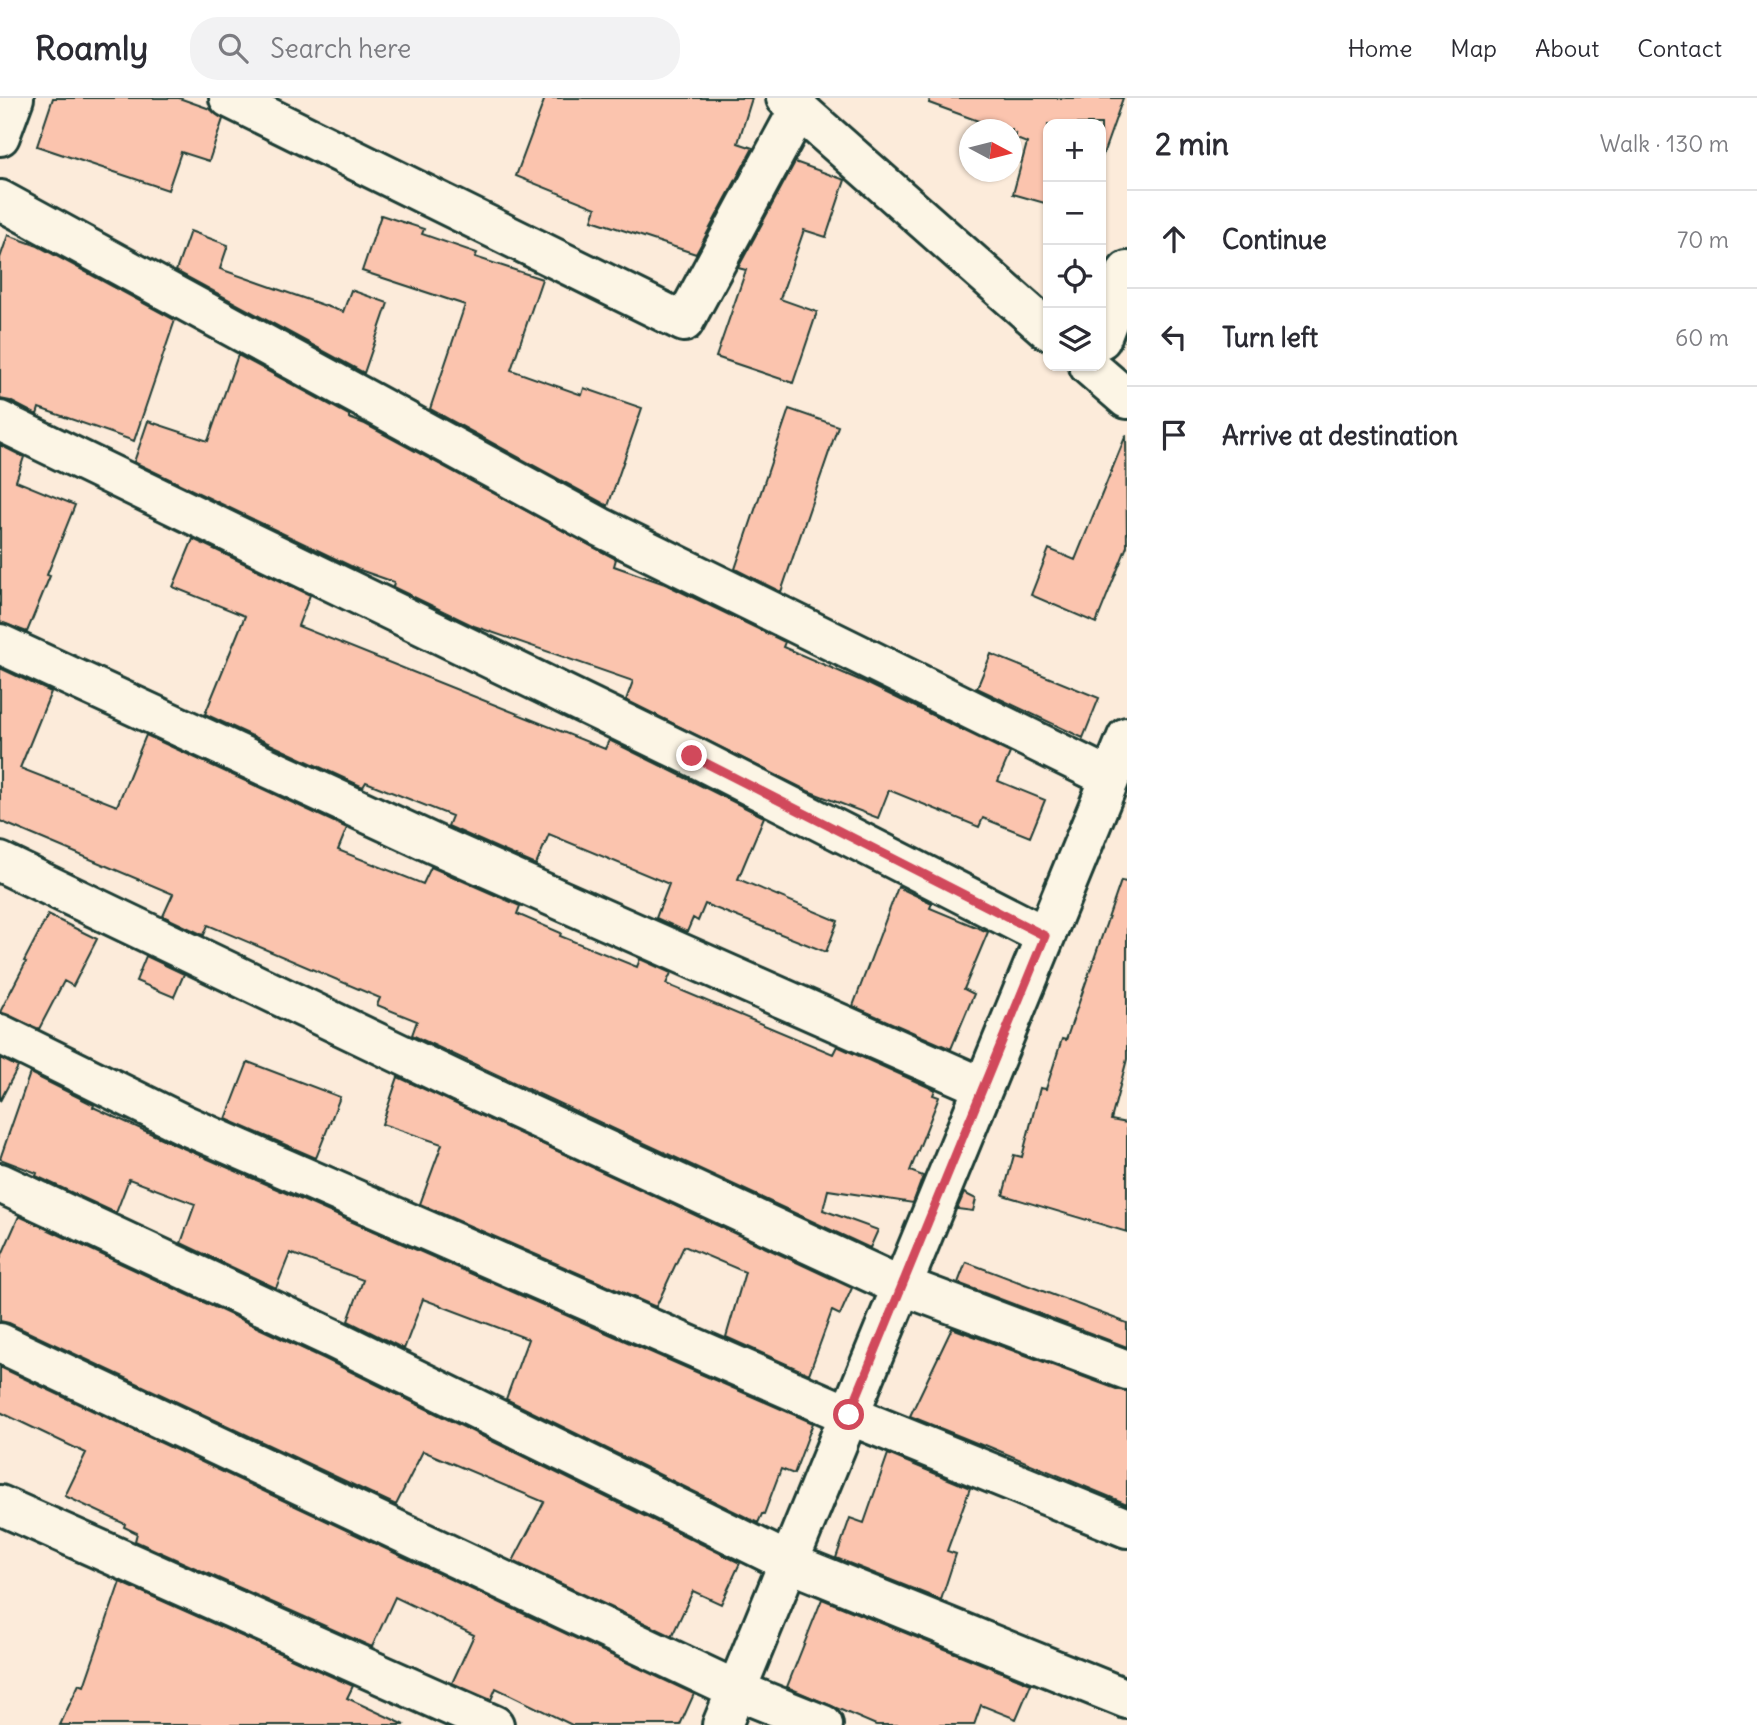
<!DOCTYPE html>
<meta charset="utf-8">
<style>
:root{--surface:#fff;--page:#f2f2f3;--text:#2b2b33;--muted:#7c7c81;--line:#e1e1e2}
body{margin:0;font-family:Delius,sans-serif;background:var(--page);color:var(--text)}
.controls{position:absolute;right:21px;top:21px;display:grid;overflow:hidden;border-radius:14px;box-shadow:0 2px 5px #0004}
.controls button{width:63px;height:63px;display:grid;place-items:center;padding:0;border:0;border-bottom:2px solid var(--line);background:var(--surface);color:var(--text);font:35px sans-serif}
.compass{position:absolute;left:959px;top:21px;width:63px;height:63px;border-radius:50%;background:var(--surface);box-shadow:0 2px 5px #0004;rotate:97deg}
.stop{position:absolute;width:21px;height:21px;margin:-16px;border:5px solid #d1495b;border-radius:50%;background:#fff}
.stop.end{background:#d1495b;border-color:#fff;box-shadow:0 2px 7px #0008}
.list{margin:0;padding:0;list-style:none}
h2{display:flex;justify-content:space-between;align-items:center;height:91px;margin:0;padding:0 28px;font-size:30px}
h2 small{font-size:23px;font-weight:400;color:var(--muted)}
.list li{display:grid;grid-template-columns:46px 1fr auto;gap:21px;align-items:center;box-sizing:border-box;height:98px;padding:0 28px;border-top:2px solid var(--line)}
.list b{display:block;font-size:26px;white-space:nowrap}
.list em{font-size:23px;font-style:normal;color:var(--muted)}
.icon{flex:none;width:38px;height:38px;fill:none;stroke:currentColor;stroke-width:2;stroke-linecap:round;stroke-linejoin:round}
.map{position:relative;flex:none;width:1127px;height:1627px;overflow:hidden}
header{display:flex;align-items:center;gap:42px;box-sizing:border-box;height:98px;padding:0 35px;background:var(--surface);border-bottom:2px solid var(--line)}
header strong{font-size:33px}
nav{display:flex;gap:38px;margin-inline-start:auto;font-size:24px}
.search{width:490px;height:63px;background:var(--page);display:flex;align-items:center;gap:18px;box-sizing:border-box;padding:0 24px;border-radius:28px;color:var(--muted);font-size:26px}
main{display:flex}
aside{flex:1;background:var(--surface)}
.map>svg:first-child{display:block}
.building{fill:#fbc4ae;stroke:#1f3d34;stroke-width:2}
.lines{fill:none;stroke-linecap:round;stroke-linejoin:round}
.minor-casing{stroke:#1f3d34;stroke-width:44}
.minor{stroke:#fcf5e5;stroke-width:38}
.route{stroke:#d1495b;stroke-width:9}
</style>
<header>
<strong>Roamly</strong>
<div class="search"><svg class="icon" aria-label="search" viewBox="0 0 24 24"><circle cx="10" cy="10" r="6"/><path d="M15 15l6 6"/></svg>Search here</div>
<nav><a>Home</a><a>Map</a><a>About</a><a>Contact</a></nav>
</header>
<main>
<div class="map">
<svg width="1127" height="1627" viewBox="0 0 1127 1627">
<rect width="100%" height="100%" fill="#fcebda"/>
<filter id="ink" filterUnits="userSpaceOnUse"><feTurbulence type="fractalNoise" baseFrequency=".0143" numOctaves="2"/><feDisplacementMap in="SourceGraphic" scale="14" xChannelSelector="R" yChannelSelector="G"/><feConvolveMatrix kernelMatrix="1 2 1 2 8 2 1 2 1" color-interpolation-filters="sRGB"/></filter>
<g filter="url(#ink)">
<path class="building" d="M 53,0 L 179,0 L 210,11 L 223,21 L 209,63 L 181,54 L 168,92 L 37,48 Z
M 545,0 L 752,0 L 738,45 L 753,50 L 696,156 L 592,122 L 596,110 L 516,78 Z
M 930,0 L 1123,0 L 1101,62 L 1101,26 L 1048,26 L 1048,106 L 1013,96 L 1027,45 L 1014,40 L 1016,36 L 1012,35 L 1012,32 L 1003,32 L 929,5 Z
M 795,64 L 845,82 L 826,139 L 804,132 L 780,201 L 817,214 L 793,285 L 716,259 L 746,172 L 738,170 Z
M 381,117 L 424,131 L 422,136 L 477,155 L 475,159 L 542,181 L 511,272 L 582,297 L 584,290 L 642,310 L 608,408 L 430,311 L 465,207 L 362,173 Z
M 190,133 L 228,147 L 220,171 L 343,214 L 351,192 L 388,205 L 364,275 L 176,173 Z
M 8,137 L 38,148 L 175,222 L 134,343 L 39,310 L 37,317 L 10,303 L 0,301 L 0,160 Z
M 238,257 L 349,317 L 349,320 L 365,326 L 616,461 L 614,468 L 665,486 L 785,544 L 783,549 L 864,584 L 1010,655 L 998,683 L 1045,702 L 1030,739 L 983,720 L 979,729 L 889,692 L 878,720 L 808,693 L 626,602 L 633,583 L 474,528 L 393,489 L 394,484 L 357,471 L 134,364 L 148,323 L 208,343 Z
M 789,311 L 838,328 L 781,494 L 735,471 Z
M 1126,337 L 1127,448 L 1096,525 L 1031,497 L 1049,451 L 1075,462 Z
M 0,347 L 24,359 L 16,383 L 75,407 L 47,477 L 50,478 L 27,534 L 0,524 Z
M 193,441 L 310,497 L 298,528 L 605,651 L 609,642 L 764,719 L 738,781 L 838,823 L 826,854 L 705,806 L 698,823 L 693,820 L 687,834 L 656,820 L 669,786 L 549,736 L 536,767 L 448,728 L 452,718 L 366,684 L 363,689 L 205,616 L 245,518 L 173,489 Z
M 991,556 L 1099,600 L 1083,640 L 977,590 Z
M 0,570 L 51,594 L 20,670 L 117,708 L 146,637 L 347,730 L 338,752 L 423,786 L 431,769 L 520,808 L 517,816 L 561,835 L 560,838 L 637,869 L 640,861 L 671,875 L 666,886 L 833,956 L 837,948 L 935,992 L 933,997 L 939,999 L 910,1073 L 923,1078 L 913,1105 L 828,1092 L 823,1112 L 878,1132 L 870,1150 L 412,937 L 417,923 L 377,907 L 380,900 L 208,827 L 204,837 L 201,836 L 163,818 L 173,796 L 0,723 Z
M 1121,783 L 1127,784 L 1127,961 L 1111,1022 L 1127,1025 L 1127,1134 L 1003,1097 L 1014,1057 L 1022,1059 L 1040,990 L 1046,991 L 1062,941 L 1066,942 Z
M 898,789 L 932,805 L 930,810 L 988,834 L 964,891 L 974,896 L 951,951 L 853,908 Z
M 48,817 L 97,841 L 73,888 L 64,883 L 39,931 L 0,914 L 26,864 L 24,863 Z
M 146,858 L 184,876 L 174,899 L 136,883 Z
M 0,960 L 18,969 L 0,1003 Z
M 248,964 L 340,999 L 316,1060 L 226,1021 Z
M 30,975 L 94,1007 L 93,1009 L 176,1047 L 813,1325 L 794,1376 L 781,1371 L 764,1416 L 762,1416 L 758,1425 L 506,1301 L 528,1241 L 423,1201 L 404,1251 L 348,1223 L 363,1182 L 290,1155 L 276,1190 L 181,1145 L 195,1106 L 129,1081 L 116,1115 L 36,1078 L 37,1075 L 0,1061 Z
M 398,979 L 852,1190 L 840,1217 L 832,1213 L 809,1276 L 726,1239 L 745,1174 L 684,1148 L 656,1209 L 420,1106 L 442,1046 L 382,1026 Z
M 964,1095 L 976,1101 L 973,1113 L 957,1111 Z
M 19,1118 L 323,1260 L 740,1465 L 721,1506 L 693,1493 L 672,1538 L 513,1463 L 544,1404 L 423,1353 L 396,1407 L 9,1225 L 0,1223 L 0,1161 Z
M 966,1164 L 1127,1225 L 1127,1249 L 958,1185 Z
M 952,1230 L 1119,1292 L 1127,1293 L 1127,1406 L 985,1347 L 984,1348 L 910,1318 Z
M 0,1269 L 694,1596 L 680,1627 L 572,1627 L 496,1590 L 491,1602 L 452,1585 L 474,1537 L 395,1499 L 372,1549 L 135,1443 L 137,1435 L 124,1429 L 125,1426 L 65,1398 L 86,1355 L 0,1314 Z
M 888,1356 L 970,1390 L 947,1453 L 956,1456 L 941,1502 L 836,1460 L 850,1420 L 864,1425 Z
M 120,1484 L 353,1588 L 347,1600 L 405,1627 L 60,1627 L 79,1586 L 84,1588 Z
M 822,1501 L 1031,1586 L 1016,1621 L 981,1607 L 974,1627 L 876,1627 L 787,1589 Z"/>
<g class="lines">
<g class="minor-casing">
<path id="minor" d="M 229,0 L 684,224 L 799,11
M 786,0 L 1048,232
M 0,38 L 14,0
M 0,102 L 600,429 L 1110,680
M 1101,241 L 1127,173
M 1089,268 L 1127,301
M 0,323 L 692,658 L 1045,838
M 0,546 L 434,746 L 983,989
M 0,764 L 459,984 L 885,1181 L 1127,1272
M 0,936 L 185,1027 L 849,1317 L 1127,1430
M 0,1085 L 332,1240 L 788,1464 L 1127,1601
M 0,1245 L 736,1592 L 823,1627
M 0,1407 L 494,1627
M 722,1627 L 1127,639"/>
</g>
<use href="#minor" class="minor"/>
</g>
</g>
<g class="lines" filter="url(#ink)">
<path class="route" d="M 692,658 L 1045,838 L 849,1317"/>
</g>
</svg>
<div class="controls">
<button>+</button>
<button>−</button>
<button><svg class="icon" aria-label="locate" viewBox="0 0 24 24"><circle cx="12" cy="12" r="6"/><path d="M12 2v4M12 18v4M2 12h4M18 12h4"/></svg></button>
<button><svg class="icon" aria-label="layers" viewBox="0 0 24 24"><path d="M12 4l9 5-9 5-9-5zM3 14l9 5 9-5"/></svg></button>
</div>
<svg class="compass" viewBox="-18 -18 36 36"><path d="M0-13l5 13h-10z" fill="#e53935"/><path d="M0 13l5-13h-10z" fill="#7c7c81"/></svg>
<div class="stop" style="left:849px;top:1317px"></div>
<div class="stop end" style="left:692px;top:658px"></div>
</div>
<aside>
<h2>2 min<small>Walk · 130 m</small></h2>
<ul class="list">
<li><svg class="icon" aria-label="ahead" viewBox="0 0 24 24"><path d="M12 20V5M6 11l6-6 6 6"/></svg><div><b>Continue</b></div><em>70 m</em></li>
<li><svg class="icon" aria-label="left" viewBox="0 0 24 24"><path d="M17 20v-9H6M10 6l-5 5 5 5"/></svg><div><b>Turn left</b></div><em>60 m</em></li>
<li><svg class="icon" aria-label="arrive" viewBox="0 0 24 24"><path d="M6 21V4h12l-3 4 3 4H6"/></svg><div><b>Arrive at destination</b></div></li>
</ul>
</aside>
</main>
